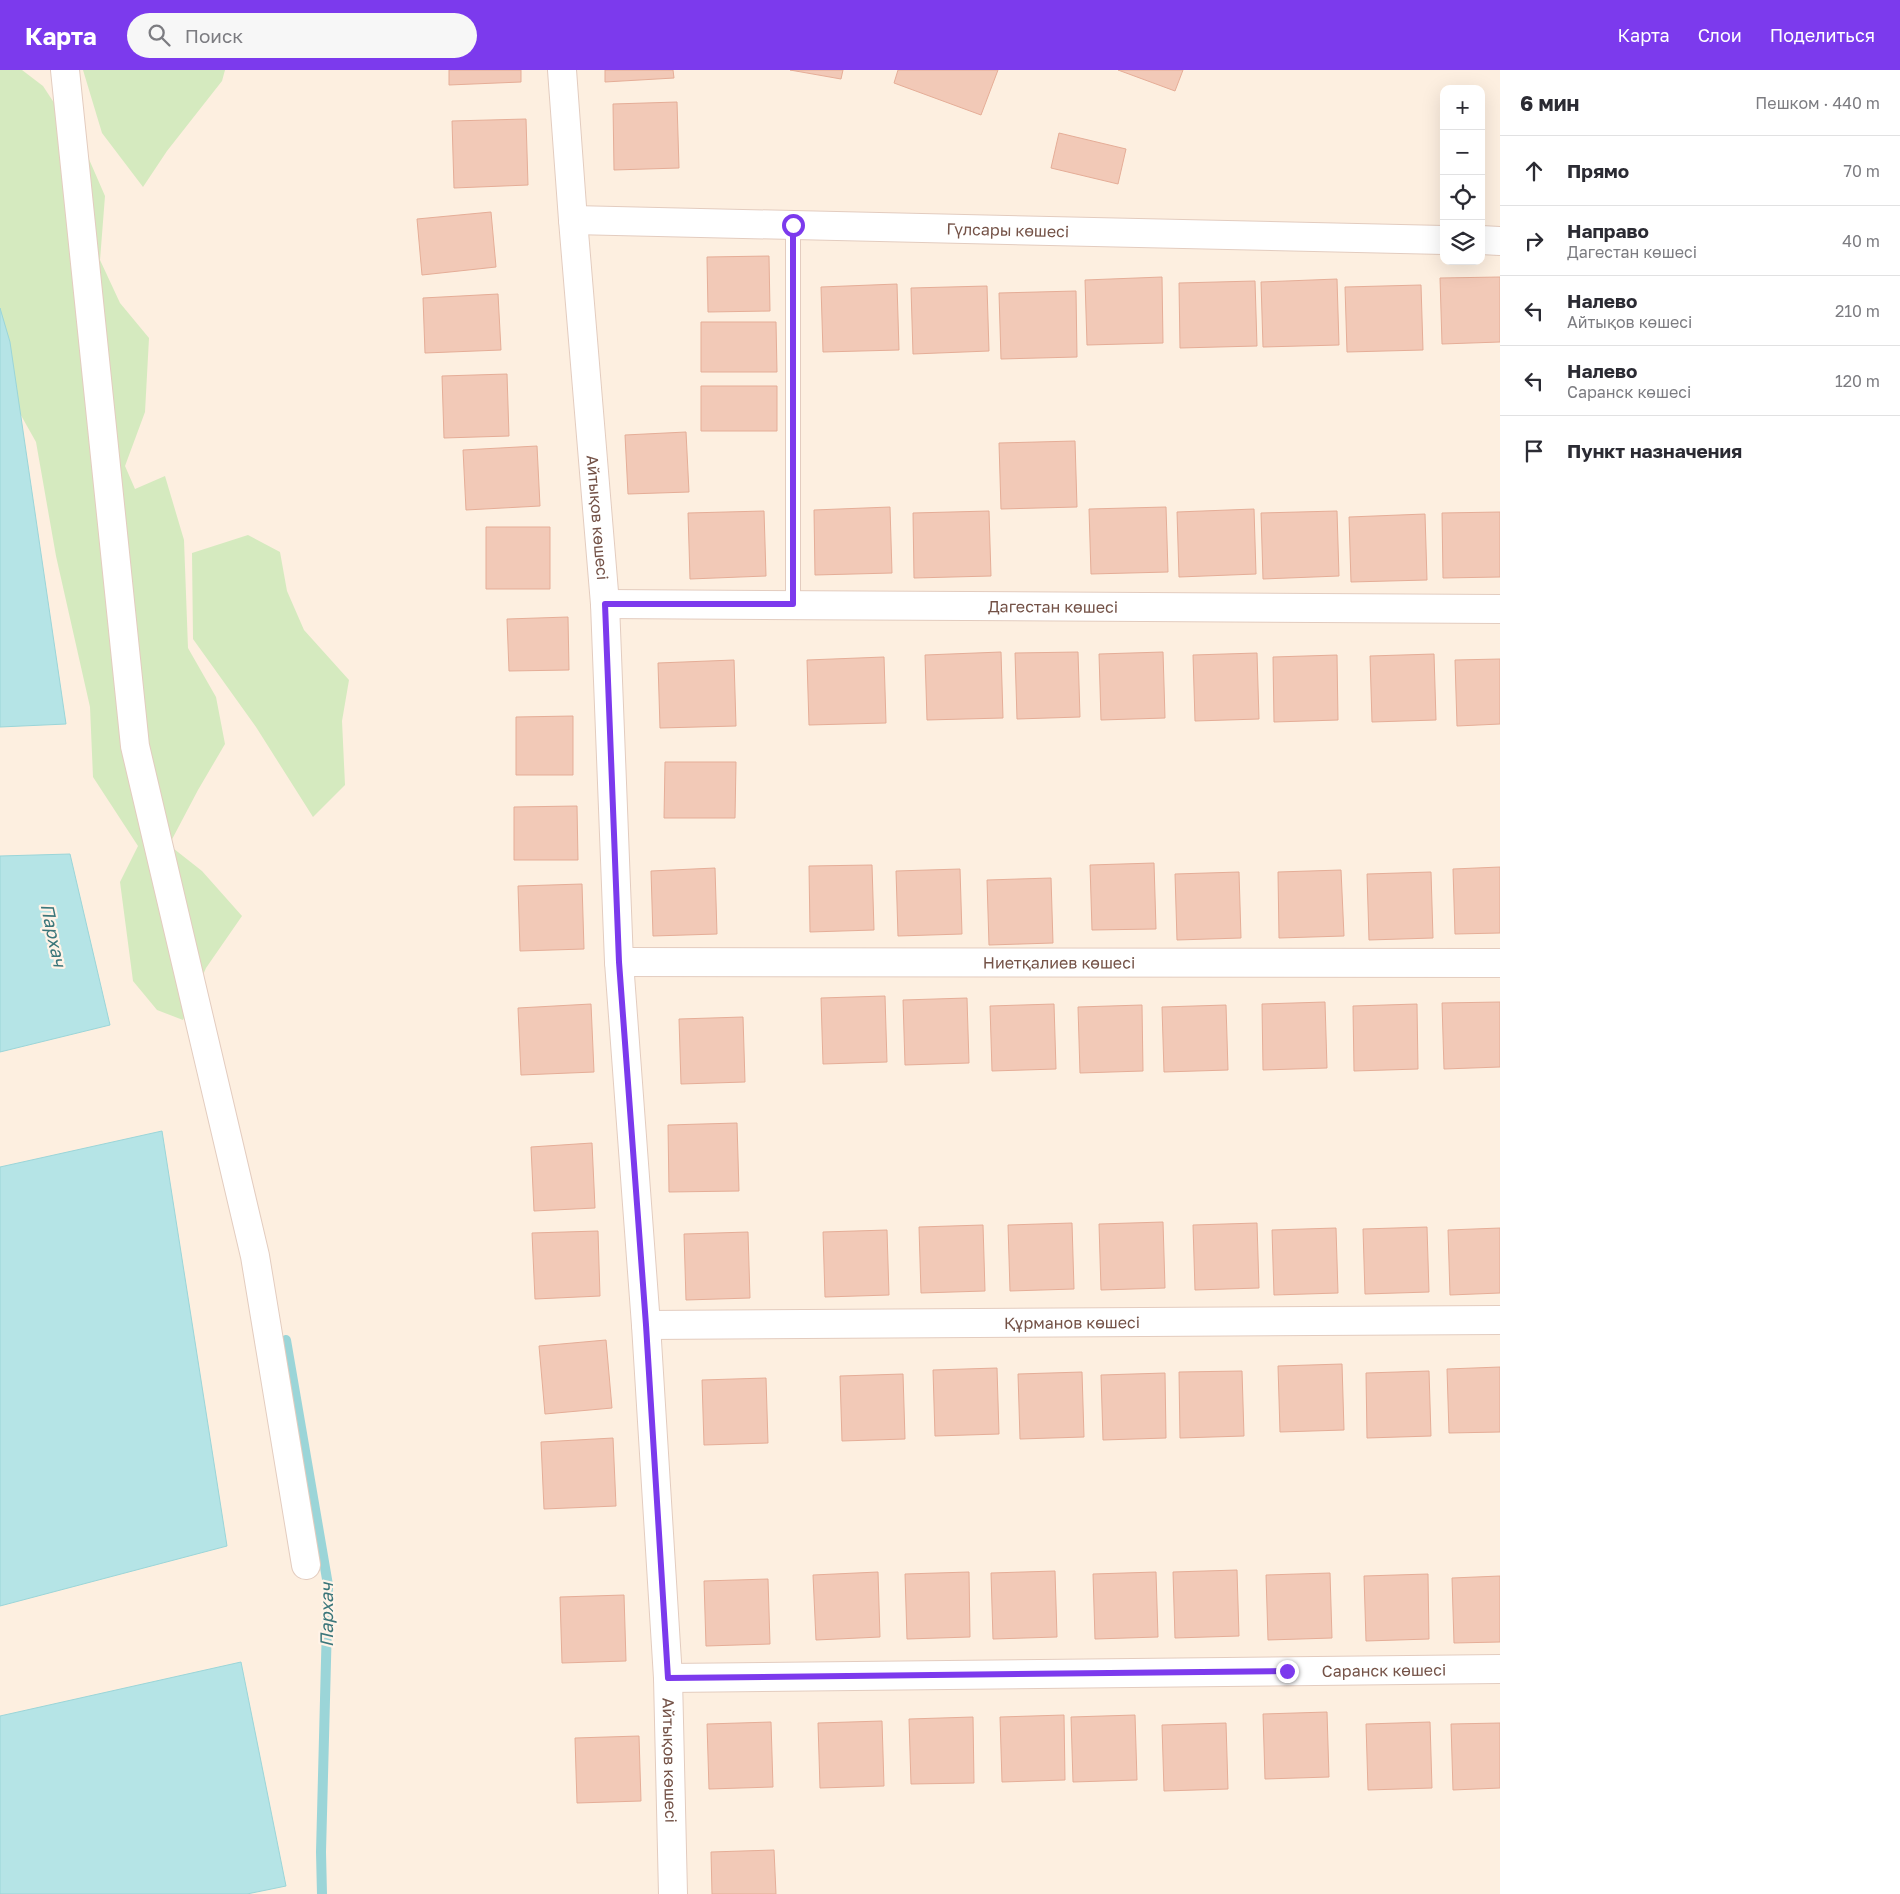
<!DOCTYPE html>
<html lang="ru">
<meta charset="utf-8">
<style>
:root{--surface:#fff;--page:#f7f7f7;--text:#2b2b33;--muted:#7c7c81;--line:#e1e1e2;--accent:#7c3aed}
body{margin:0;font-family:"Golos Text",sans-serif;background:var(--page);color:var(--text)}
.controls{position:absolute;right:15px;top:15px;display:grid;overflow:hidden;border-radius:10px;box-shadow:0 5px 20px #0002}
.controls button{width:45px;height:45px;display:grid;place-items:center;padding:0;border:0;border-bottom:1px solid var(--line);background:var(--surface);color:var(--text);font:25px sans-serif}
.stop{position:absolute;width:15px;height:15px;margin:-11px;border:4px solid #7c3aed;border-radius:50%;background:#fff}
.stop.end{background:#7c3aed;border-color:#fff;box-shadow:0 1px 5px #0008}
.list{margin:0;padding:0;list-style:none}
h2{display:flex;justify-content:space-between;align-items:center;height:65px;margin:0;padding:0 20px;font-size:21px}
h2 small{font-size:16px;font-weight:400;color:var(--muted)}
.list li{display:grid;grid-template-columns:32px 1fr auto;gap:15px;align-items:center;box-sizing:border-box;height:70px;padding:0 20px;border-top:1px solid var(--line)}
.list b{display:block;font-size:19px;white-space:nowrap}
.list p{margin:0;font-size:16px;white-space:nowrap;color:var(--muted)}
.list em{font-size:16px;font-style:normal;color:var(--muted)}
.icon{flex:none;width:28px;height:28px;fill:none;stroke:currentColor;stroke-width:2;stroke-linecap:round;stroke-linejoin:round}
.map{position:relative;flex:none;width:1500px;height:1824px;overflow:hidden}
header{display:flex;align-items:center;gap:30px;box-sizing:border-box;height:70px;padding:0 25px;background:var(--accent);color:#fff}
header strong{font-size:24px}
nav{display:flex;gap:28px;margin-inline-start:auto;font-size:18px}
.search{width:350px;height:45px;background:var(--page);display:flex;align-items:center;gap:12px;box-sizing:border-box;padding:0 18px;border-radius:28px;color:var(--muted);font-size:19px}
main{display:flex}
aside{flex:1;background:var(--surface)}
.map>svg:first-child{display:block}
.green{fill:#d5eabf}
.water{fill:#b5e4e6;stroke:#9bd5d8}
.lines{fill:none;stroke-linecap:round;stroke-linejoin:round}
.stream{stroke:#9bd5d8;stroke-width:10}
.building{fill:#f2c9b7;stroke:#e5ad97}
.service-casing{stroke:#e3ccbf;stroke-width:16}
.minor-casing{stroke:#e3ccbf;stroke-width:30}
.service{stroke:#fff;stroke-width:14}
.minor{stroke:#fff;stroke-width:28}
.route{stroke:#7c3aed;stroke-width:6}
.labels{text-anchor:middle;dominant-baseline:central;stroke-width:4.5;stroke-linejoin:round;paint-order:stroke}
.street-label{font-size:16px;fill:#745247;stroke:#fff3e7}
.water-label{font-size:18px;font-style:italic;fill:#3b767a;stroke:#fff3e7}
</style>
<header>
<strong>Карта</strong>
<div class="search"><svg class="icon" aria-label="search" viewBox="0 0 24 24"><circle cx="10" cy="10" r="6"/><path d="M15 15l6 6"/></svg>Поиск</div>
<nav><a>Карта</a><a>Слои</a><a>Поделиться</a></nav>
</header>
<main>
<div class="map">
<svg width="1500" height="1824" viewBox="0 0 1500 1824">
<rect width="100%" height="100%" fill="#fdefe0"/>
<path class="green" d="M 0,0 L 22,0 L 43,16 L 85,80 L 105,126 L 100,190 L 120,233 L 149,268 L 145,342 L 125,396 L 135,419 L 165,406 L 184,470 L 188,578 L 216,627 L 225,674 L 198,720 L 169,775 L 202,801 L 242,846 L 206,898 L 183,950 L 157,940 L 133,911 L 120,812 L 138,776 L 93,707 L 90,637 L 56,486 L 36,372 L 0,308 Z
M 83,0 L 225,0 L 222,11 L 167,81 L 143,117 L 102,63 Z
M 248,465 L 280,482 L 287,521 L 304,560 L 349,610 L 342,651 L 345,715 L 313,747 L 256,657 L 193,569 L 192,483 Z"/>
<path class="water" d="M 0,238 L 10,272 L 66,654 L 0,657 Z
M 70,784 L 110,955 L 0,982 L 0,786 Z
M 162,1061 L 227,1476 L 0,1536 L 0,1097 Z
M 241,1592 L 286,1816 L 247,1824 L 0,1824 L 0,1646 Z"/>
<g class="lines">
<path class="stream" d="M 286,1270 L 328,1515 L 321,1782 L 322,1824"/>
</g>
<path class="building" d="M 449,0 L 521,0 L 521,12 L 449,15 Z
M 605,0 L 673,0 L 674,8 L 605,12 Z
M 790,0 L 843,0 L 841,9 Z
M 898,0 L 998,0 L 981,45 L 894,13 Z
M 1118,0 L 1183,0 L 1175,21 Z
M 677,32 L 679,98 L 614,100 L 613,34 Z
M 526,49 L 528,115 L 454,118 L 452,51 Z
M 1059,63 L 1126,79 L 1118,114 L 1051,98 Z
M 491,142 L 496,197 L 422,205 L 417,149 Z
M 769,186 L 770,241 L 708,242 L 707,187 Z
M 1162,207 L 1163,273 L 1087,275 L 1085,210 Z
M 1500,207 L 1500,272 L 1442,274 L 1440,208 Z
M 1337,209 L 1339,275 L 1263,277 L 1261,212 Z
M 1255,211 L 1257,276 L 1180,278 L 1179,213 Z
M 897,214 L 899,280 L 823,282 L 821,217 Z
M 1421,215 L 1423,280 L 1347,282 L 1345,217 Z
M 987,216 L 989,281 L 913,284 L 911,218 Z
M 1076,221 L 1077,287 L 1001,289 L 999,223 Z
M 498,224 L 501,280 L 425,283 L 423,228 Z
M 701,252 L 776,252 L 777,302 L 701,302 Z
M 507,304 L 509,366 L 444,368 L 442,306 Z
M 701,316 L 777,316 L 777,361 L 701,361 Z
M 686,362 L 689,422 L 628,424 L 625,365 Z
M 1075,371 L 1077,437 L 1001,439 L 999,373 Z
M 537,376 L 540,436 L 466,440 L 463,380 Z
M 890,437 L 892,503 L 815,505 L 814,440 Z
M 1166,437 L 1168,502 L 1091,504 L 1089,439 Z
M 1254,439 L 1256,504 L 1179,507 L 1177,442 Z
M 764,441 L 766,506 L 690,509 L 688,443 Z
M 989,441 L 991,506 L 914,508 L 913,443 Z
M 1337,441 L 1339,506 L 1263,509 L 1261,443 Z
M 1500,442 L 1500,507 L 1443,508 L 1442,443 Z
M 1425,444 L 1427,510 L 1351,512 L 1349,447 Z
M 486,457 L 550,457 L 550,519 L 486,519 Z
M 568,547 L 569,600 L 509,601 L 507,549 Z
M 1001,582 L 1003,648 L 927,650 L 925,585 Z
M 1078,582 L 1080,647 L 1017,649 L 1015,583 Z
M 1163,582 L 1165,648 L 1101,650 L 1099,584 Z
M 1257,583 L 1259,649 L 1195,651 L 1193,585 Z
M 1434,584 L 1436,650 L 1372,652 L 1370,586 Z
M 1337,585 L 1338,650 L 1274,652 L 1273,587 Z
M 884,587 L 886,653 L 809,655 L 807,590 Z
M 1500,589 L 1500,654 L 1457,656 L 1455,590 Z
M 734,590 L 736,656 L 660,658 L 658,593 Z
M 573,646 L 573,705 L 516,705 L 516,647 Z
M 665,692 L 736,692 L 735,748 L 664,748 Z
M 577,736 L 578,790 L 514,790 L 514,737 Z
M 1154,793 L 1156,859 L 1092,860 L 1090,795 Z
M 872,795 L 874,860 L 810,862 L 809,796 Z
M 1500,797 L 1500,863 L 1455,864 L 1453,799 Z
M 715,798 L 717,864 L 653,866 L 651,801 Z
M 960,799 L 962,864 L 898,866 L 896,801 Z
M 1341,800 L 1344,866 L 1279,868 L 1278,802 Z
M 1239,802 L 1241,868 L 1177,870 L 1175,804 Z
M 1431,802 L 1433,868 L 1369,870 L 1367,804 Z
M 1051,808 L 1053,873 L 989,875 L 987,810 Z
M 582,814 L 584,879 L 520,881 L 518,816 Z
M 885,926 L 887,992 L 823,994 L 821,928 Z
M 967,928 L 969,993 L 905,995 L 903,930 Z
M 1325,932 L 1327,998 L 1263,1000 L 1262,934 Z
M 1500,932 L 1500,997 L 1444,999 L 1442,933 Z
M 591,934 L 594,1002 L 521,1005 L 518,938 Z
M 1054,934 L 1056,999 L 992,1001 L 990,936 Z
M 1417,934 L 1418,999 L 1354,1001 L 1353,936 Z
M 1142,935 L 1143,1001 L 1080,1003 L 1078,937 Z
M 1226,935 L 1228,1000 L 1164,1002 L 1162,937 Z
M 743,947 L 745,1012 L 681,1014 L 679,949 Z
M 737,1053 L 739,1121 L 669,1122 L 668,1055 Z
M 592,1073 L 595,1138 L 534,1141 L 531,1077 Z
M 1163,1152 L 1165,1218 L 1101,1220 L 1099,1154 Z
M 1072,1153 L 1074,1219 L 1010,1221 L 1008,1155 Z
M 1257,1153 L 1259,1218 L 1195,1220 L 1193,1155 Z
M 983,1155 L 985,1221 L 921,1223 L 919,1157 Z
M 1427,1157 L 1429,1222 L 1365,1224 L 1363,1159 Z
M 1336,1158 L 1338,1223 L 1274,1225 L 1272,1160 Z
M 1500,1158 L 1500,1223 L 1450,1225 L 1448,1160 Z
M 887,1160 L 889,1225 L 825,1227 L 823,1162 Z
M 598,1161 L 600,1226 L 535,1229 L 532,1163 Z
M 748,1162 L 750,1228 L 686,1230 L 684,1164 Z
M 606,1270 L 612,1338 L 545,1344 L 539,1276 Z
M 1342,1294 L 1344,1360 L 1280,1362 L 1278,1296 Z
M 1500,1297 L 1500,1362 L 1449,1363 L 1447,1299 Z
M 997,1298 L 999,1364 L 935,1366 L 933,1300 Z
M 1242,1301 L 1244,1366 L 1180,1368 L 1179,1302 Z
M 1429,1301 L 1431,1366 L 1367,1368 L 1366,1303 Z
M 1082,1302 L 1084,1367 L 1020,1369 L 1018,1304 Z
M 1165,1303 L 1166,1368 L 1103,1370 L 1101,1305 Z
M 903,1304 L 905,1369 L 842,1371 L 840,1306 Z
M 766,1308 L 768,1373 L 704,1375 L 702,1310 Z
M 613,1368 L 616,1436 L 544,1439 L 541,1372 Z
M 1237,1500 L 1239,1566 L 1175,1568 L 1173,1502 Z
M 1055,1501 L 1057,1567 L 993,1569 L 991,1503 Z
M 878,1502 L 880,1567 L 816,1570 L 813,1505 Z
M 969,1502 L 970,1567 L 907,1569 L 905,1504 Z
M 1156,1502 L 1158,1567 L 1095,1569 L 1093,1504 Z
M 1330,1503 L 1332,1568 L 1268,1570 L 1266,1505 Z
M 1428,1504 L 1429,1569 L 1366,1571 L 1364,1506 Z
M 1500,1506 L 1500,1572 L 1454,1573 L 1452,1508 Z
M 768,1509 L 770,1574 L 706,1576 L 704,1511 Z
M 624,1525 L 626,1591 L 562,1593 L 560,1527 Z
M 1327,1642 L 1329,1707 L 1265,1709 L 1263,1644 Z
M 1064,1645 L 1065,1710 L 1002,1712 L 1000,1647 Z
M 1135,1645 L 1137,1710 L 1073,1712 L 1071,1647 Z
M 973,1647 L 974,1713 L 911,1714 L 909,1649 Z
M 882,1651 L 884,1716 L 820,1718 L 818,1653 Z
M 771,1652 L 773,1717 L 709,1719 L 707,1654 Z
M 1430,1652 L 1432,1718 L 1368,1720 L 1366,1654 Z
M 1226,1653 L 1228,1719 L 1164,1721 L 1162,1655 Z
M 1500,1653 L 1500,1718 L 1453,1720 L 1451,1654 Z
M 639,1666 L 641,1731 L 577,1733 L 575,1668 Z
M 774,1780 L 776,1824 L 712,1824 L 711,1782 Z"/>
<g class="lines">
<g class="service-casing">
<path id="service" d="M 793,155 L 793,534"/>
</g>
<g class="minor-casing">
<g id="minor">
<path d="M 65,0 L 135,676 L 255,1186 L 306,1495"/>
<path id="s1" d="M 562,0 L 573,150 L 605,534 L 619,892 L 646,1255 L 668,1608 L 673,1824"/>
<path id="s2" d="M 573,150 L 1444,170"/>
<path d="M 1481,170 L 1500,171"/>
<path id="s3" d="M 605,534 L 1500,539"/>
<path id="s4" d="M 619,892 L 1500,893"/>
<path id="s5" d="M 646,1255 L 1500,1250"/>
<path id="s6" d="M 668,1608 L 1500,1599"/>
</g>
</g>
<use href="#service" class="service"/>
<use href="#minor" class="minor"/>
</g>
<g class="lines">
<path class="route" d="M 793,155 L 793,534 L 605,534 L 619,892 L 646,1255 L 668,1608 L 1287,1601"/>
</g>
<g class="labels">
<g class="street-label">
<text stroke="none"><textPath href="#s2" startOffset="435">Гүлсары көшесі</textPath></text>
<text stroke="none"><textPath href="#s1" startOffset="449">Айтықов көшесі</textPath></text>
<text stroke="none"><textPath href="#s3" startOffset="448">Дагестан көшесі</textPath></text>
<text stroke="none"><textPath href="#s4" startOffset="440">Ниетқалиев көшесі</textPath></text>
<text stroke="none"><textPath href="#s5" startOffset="426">Құрманов көшесі</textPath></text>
<text stroke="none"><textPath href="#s6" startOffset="716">Саранск көшесі</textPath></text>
<text stroke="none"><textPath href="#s1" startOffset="1694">Айтықов көшесі</textPath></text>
</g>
<g class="water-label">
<text transform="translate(54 865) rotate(78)">Пархач</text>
<text transform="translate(326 1545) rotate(-90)">Пархач</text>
</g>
</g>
</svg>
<div class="controls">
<button>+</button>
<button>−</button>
<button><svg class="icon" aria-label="locate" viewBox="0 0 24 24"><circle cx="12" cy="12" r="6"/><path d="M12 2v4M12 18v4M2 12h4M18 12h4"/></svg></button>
<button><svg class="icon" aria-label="layers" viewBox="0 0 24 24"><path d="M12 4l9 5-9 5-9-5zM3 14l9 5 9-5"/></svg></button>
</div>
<div class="stop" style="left:793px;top:155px"></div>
<div class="stop end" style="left:1287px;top:1601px"></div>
</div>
<aside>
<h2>6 мин<small>Пешком · 440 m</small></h2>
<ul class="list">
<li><svg class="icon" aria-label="ahead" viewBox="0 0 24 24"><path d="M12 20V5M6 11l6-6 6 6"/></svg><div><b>Прямо</b></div><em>70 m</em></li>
<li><svg class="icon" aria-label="right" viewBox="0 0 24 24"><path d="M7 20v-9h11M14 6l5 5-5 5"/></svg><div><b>Направо</b><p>Дагестан көшесі</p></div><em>40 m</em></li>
<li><svg class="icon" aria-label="left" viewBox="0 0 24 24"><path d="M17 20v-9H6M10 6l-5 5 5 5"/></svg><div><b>Налево</b><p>Айтықов көшесі</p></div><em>210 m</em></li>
<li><svg class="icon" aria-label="left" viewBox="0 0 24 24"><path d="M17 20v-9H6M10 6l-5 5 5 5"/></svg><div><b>Налево</b><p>Саранск көшесі</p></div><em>120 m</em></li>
<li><svg class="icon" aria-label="arrive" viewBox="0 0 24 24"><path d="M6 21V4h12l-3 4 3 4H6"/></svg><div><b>Пункт назначения</b></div></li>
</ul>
</aside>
</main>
